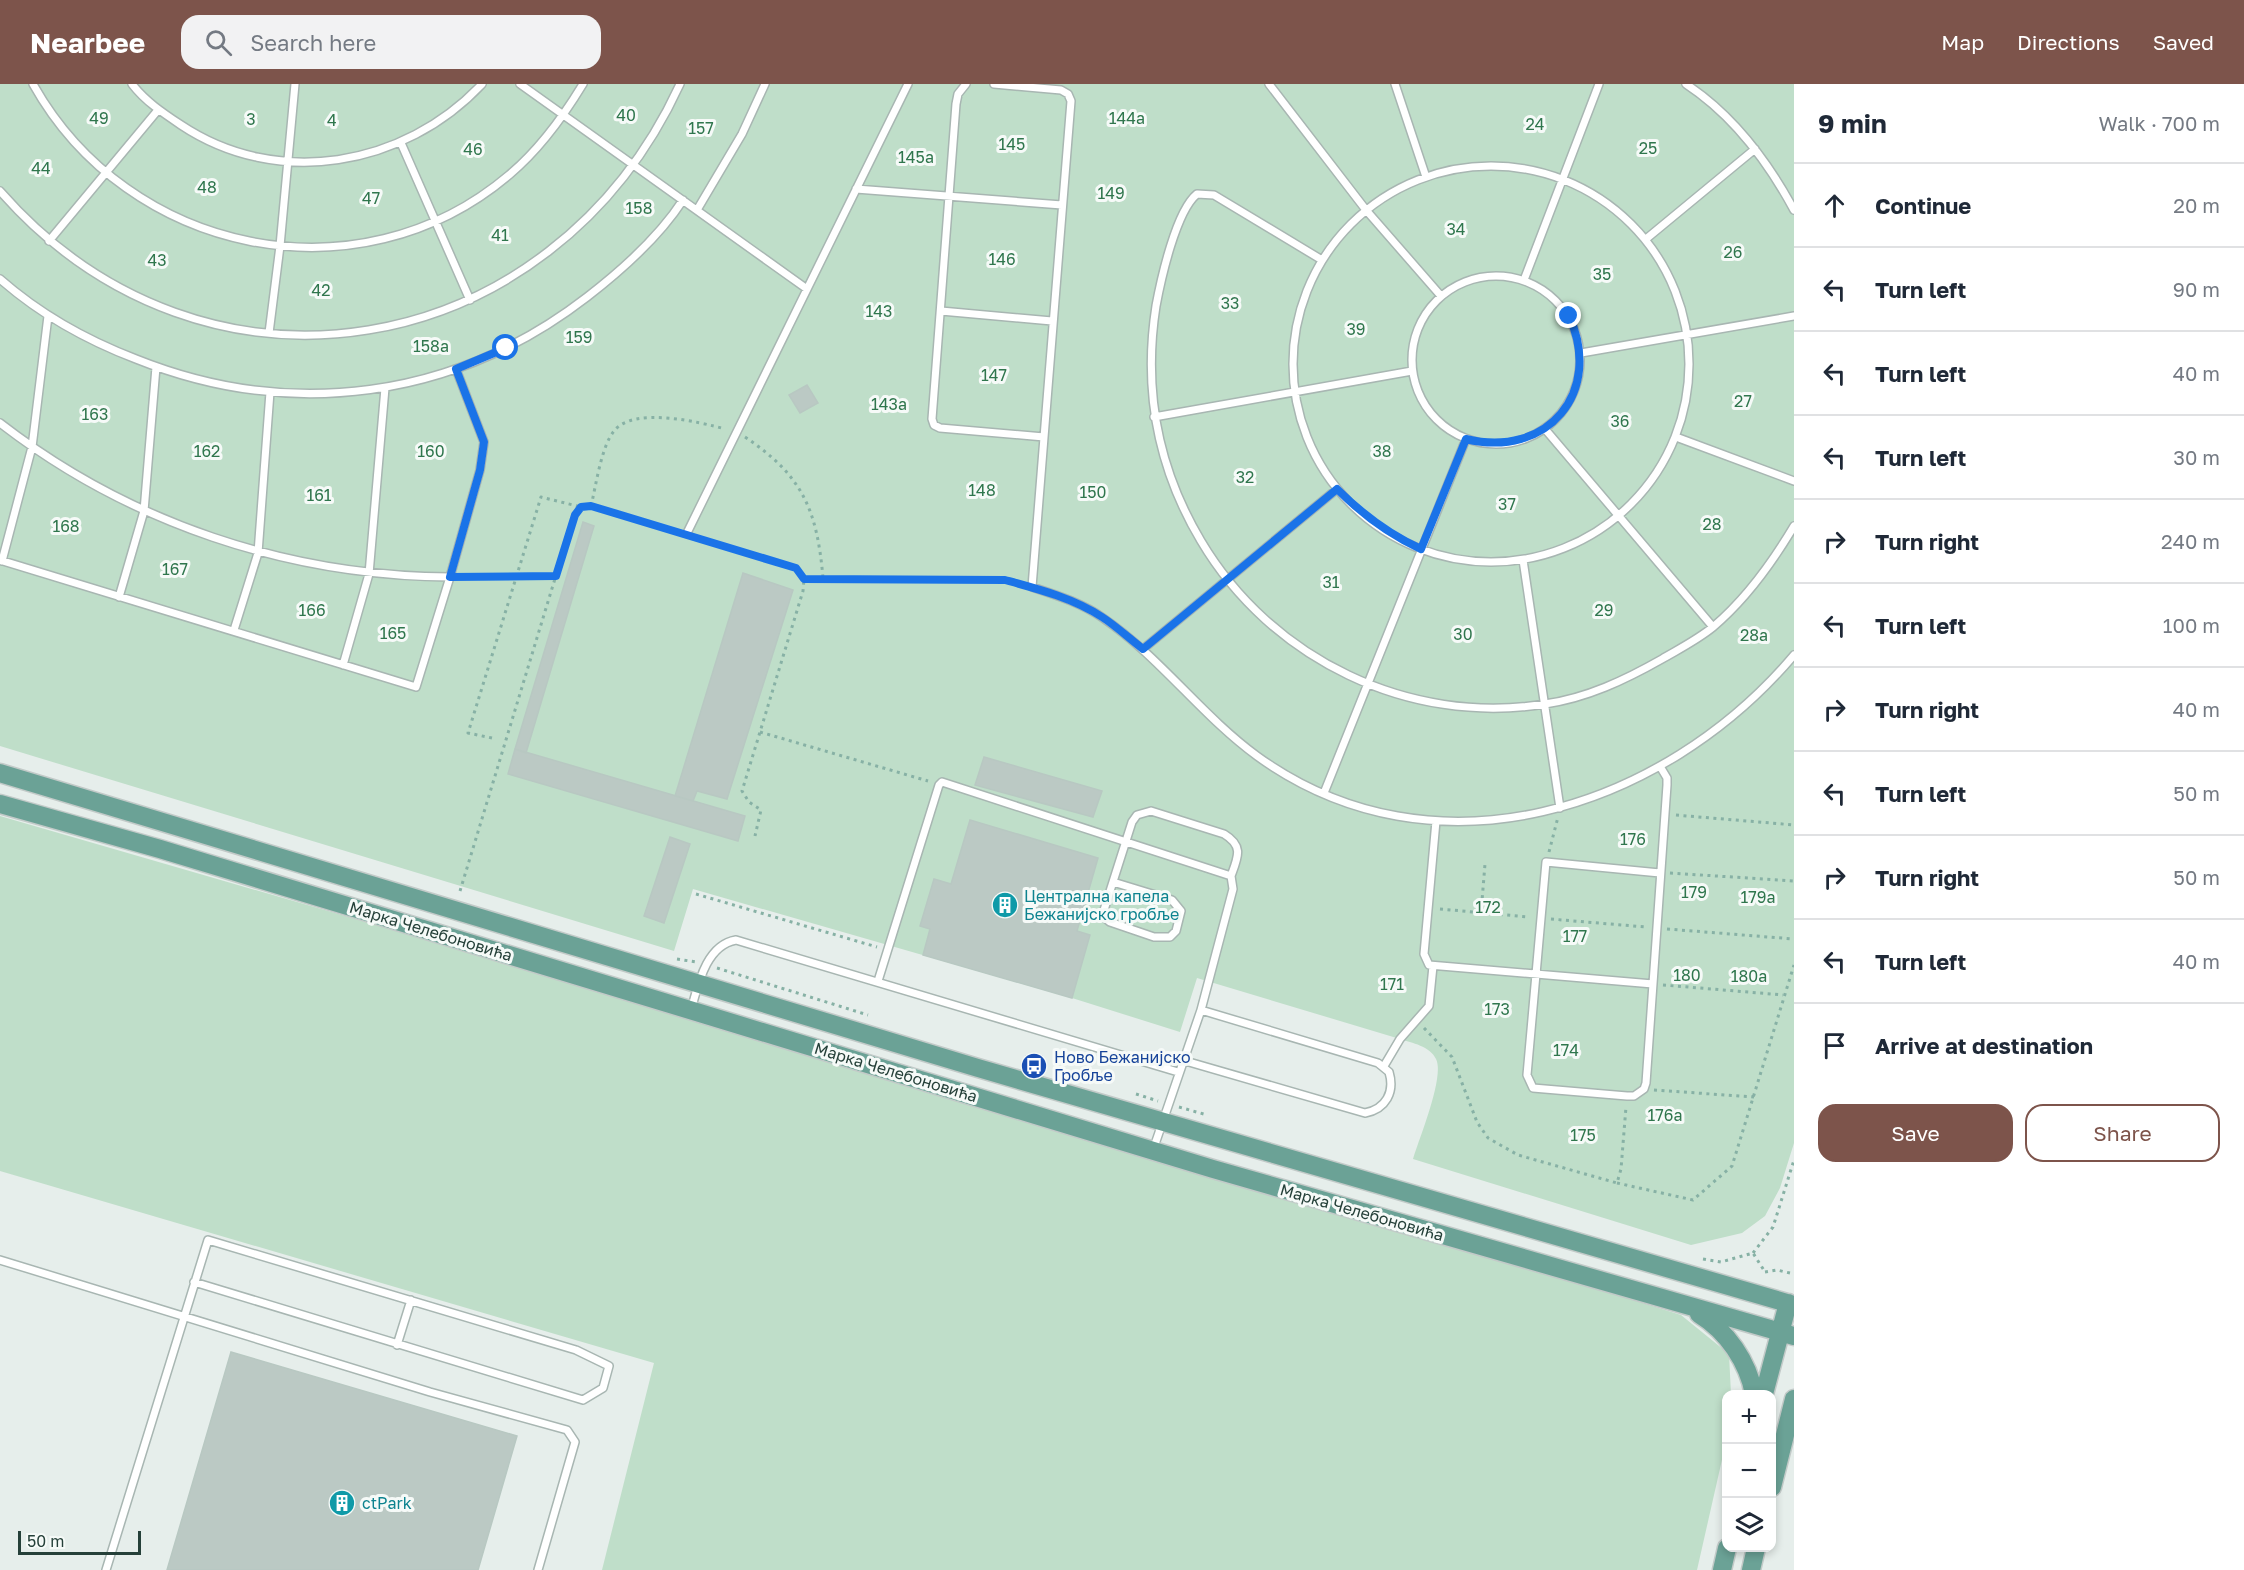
<!DOCTYPE html>
<meta charset="utf-8">
<style>
:root{--surface:#fff;--page:#f2f2f3;--text:#1f2937;--muted:#747a83;--line:#e0e1e3;--accent:#7d544b}
body{margin:0;font-family:"Golos Text",sans-serif;background:var(--page);color:var(--text)}
.controls{position:absolute;right:18px;bottom:18px;display:grid;overflow:hidden;border-radius:12px;box-shadow:0 3px 9px #0003}
.controls button{width:54px;height:54px;display:grid;place-items:center;padding:0;border:0;border-bottom:2px solid var(--line);background:var(--surface);color:var(--text);font:30px sans-serif}
.scale{position:absolute;left:18px;bottom:15px;width:123px;box-sizing:border-box;padding-left:6px;border:3px solid #254039;border-top:0;font-size:16px;line-height:21px;white-space:nowrap;color:#254039;-webkit-text-stroke:4px #f6faf8;paint-order:stroke}
.stop{position:absolute;width:18px;height:18px;margin:-14px;border:4px solid #1a73e8;border-radius:50%;background:#fff}
.stop.end{background:#1a73e8;border-color:#fff;box-shadow:0 2px 6px #0008}
.list{margin:0;padding:0;list-style:none}
h2{display:flex;justify-content:space-between;align-items:center;height:78px;margin:0;padding:0 24px;font-size:26px}
h2 small{font-size:20px;font-weight:400;color:var(--muted)}
.list li{display:grid;grid-template-columns:39px 1fr auto;gap:18px;align-items:center;box-sizing:border-box;height:84px;padding:0 24px;border-top:2px solid var(--line)}
.list b{display:block;font-size:22px;white-space:nowrap}
.list em{font-size:20px;font-style:normal;color:var(--muted)}
.actions{display:flex;gap:12px;padding:18px 24px}
.actions a{flex:1;padding:14px 0;border:2px solid var(--accent);border-radius:18px;text-align:center;font-size:21px;color:var(--accent)}
.actions .main{background:var(--accent);color:#fff}
.icon{flex:none;width:33px;height:33px;fill:none;stroke:currentColor;stroke-width:2;stroke-linecap:round;stroke-linejoin:round}
.map{position:relative;flex:none;width:1794px;height:1486px;overflow:hidden}
header{display:flex;align-items:center;gap:36px;box-sizing:border-box;height:84px;padding:0 30px;background:var(--accent);color:#fff}
header strong{font-size:28px}
nav{display:flex;gap:33px;margin-inline-start:auto;font-size:21px}
.search{width:420px;height:54px;background:var(--page);display:flex;align-items:center;gap:15px;box-sizing:border-box;padding:0 21px;border-radius:18px;color:var(--muted);font-size:22px}
main{display:flex}
aside{flex:1;background:var(--surface)}
.map>svg:first-child{display:block}
.green{fill:#bfdec9}
.building{fill:#bbc9c4;stroke:#b8c8c2;stroke-width:1.5}
.lines{fill:none;stroke-linecap:round;stroke-linejoin:round}
.service-casing{stroke:#a8b6b2;stroke-width:10}
.primary-casing{stroke:#c2cac8;stroke-width:21}
.path{stroke:#87b1a5;stroke-width:3;stroke-dasharray:3 4.5;stroke-linecap:butt}
.service{stroke:#fff;stroke-width:7}
.primary{stroke:#6ba296;stroke-width:18}
.route{stroke:#1a73e8;stroke-width:8}
.labels{text-anchor:middle;dominant-baseline:central;stroke-width:6;stroke-linejoin:round;paint-order:stroke}
.park-label{font-size:16px;fill:#2f764d;stroke:#f6faf8}
.culture-label{font-size:16px;fill:#0d838f;stroke:#f6faf8;text-anchor:start}
.street-label{font-size:16px;fill:#254039;stroke:#f6faf8}
.transit-label{font-size:16px;fill:#164399;stroke:#f6faf8;text-anchor:start}
</style>
<header>
<strong>Nearbee</strong>
<div class="search"><svg class="icon" aria-label="search" viewBox="0 0 24 24"><circle cx="10" cy="10" r="6"/><path d="M15 15l6 6"/></svg>Search here</div>
<nav><a>Map</a><a>Directions</a><a>Saved</a></nav>
</header>
<main>
<div class="map">
<svg width="1794" height="1486" viewBox="0 0 1794 1486">
<rect width="100%" height="100%" fill="#e6eeeb"/>
<path class="green" d="M 0,0 L 1794,0 L 1794,1059 L 1780,1104 L 1765,1132 L 1742,1149 L 1691,1161 L 1413,1075 C 1419,1055 1445,992 1436,975 C 1430,962 1412,959 1400,955 L 1197,894 L 1180,948 L 1072,914 L 693,805 L 674,867 L 0,662 Z
M 0,732 L 1153,1066 L 1681,1231 L 1729,1270 L 1731,1310 L 1726,1310 L 1726,1358 L 1697,1486 L 602,1486 L 654,1279 L 0,1087 Z"/>
<path class="building" d="M 807,301 L 818,319 L 800,329 L 789,311 Z
M 583,438 L 594,442 L 526,669 L 515,665 Z
M 743,489 L 793,506 L 727,715 L 697,707 L 693,717 L 675,712 Z
M 515,665 L 745,732 L 738,757 L 508,690 Z
M 984,673 L 1102,707 L 1093,733 L 975,701 Z
M 970,736 L 1098,774 L 1077,847 L 1090,851 L 1072,914 L 923,871 L 930,845 L 920,842 L 934,795 L 951,800 Z
M 670,753 L 690,760 L 664,839 L 644,832 Z
M 231,1268 L 517,1352 L 478,1486 L 167,1486 Z"/>
<g class="lines">
<g class="service-casing">
<path id="service" d="M 33,0 C 128,170 358,219 509,91 C 539,66 563,33 583,0
M 132,0 C 145,17 163,29 181,41 C 277,105 404,83 482,0
M 520,0 L 807,205
M 966,0 L 958,10 L 956,20 L 932,335 L 934,341 L 940,344 L 1044,353
M 994,0 L 1061,6 L 1068,10 L 1071,17 L 1032,503 C 1056,511 1082,519 1103,534 C 1160,573 1201,631 1257,672 C 1434,800 1663,726 1794,571
M 1269,0 L 1366,126 L 1441,212
M 1395,0 L 1426,93
M 1686,0 C 1733,31 1767,76 1794,126
M 401,59 L 470,216
M1293 280a198 198 0 1 1 396 0a198 198 0 1 1-396 0Z
M 856,105 L 1062,121
M 0,107 C 205,341 552,279 680,0
M 697,126 L 742,50 L 765,0
M 1646,155 L 1755,65
M 49,157 L 158,26
M 1322,176 L 1214,111 L 1197,110 C 1176,127 1161,195 1156,222 C 1143,305 1158,385 1201,457 C 1271,575 1409,642 1545,620 C 1587,614 1625,596 1662,575 C 1679,565 1697,556 1713,543 C 1746,515 1772,479 1794,442
M1412 276a84 84 0 1 1 168 0a84 84 0 1 1-168 0Z
M 0,195 C 41,231 86,256 136,275 C 291,337 455,315 587,213 C 622,186 659,153 683,116
M 1524,196 L 1599,0
M 941,227 L 1052,237
M 269,249 L 280,162 L 295,0
M 1581,269 L 1794,232
M 1154,333 L 1412,287
M 0,339 C 129,439 288,492 450,493 L 480,386 L 484,358 L 456,285
M 1545,345 L 1713,543
M 1676,353 L 1794,397
M 687,449 L 908,0
M 0,476 L 416,603 L 450,493
M 1523,476 L 1560,724
M 2,477 L 32,363 L 48,232
M 119,513 L 144,427 L 156,283
M 234,546 L 258,469 L 270,308
M 1143,565 L 1337,405
M 343,581 L 369,490 L 385,304
M 1324,709 L 1466,355
M 1436,737 L 1424,870 L 1429,881 L 1653,900
M 1660,789 L 1546,778 L 1527,991 L 1533,1004 L 1627,1012 L 1634,1012 L 1644,1005 L 1646,999 L 1667,701 L 1667,694 L 1661,684
M 1113,798 L 1172,816 L 1181,827 L 1176,847 L 1170,853 L 1154,853 L 1110,838 L 1105,834 L 1104,826 L 1132,738 L 1137,731 L 1151,727 L 1224,750 C 1244,762 1238,773 1231,792
M 878,897 L 939,701 L 942,698 L 1231,792 L 1233,805 L 1201,926
M 691,926 C 698,901 706,861 736,856 L 1178,988
M 1384,982 L 1400,955 L 1429,922 L 1433,882
M 1153,1066 L 1201,926 L 1378,979 L 1389,988 C 1395,1008 1386,1025 1365,1029 L 1182,976
M 0,1176 L 430,1308 L 567,1346 L 575,1358 L 538,1486
M 397,1261 L 411,1216
M 106,1486 L 208,1156 L 576,1266 L 609,1282 L 603,1304 L 583,1316 L 194,1198"/>
</g>
<g class="primary-casing">
<path id="primary" d="M 0,689 L 978,984 L 1794,1221
M 0,720 L 160,765 L 1213,1085 L 1794,1252
M 1699,1230 C 1727,1247 1748,1278 1754,1310
M 1764,1310 L 1788,1219
M 1772,1403 L 1794,1315
M 1722,1486 L 1727,1464
M 1751,1486 L 1756,1464"/>
</g>
<path class="path" d="M 745,353 C 803,392 817,426 823,494
M 591,422 C 596,402 601,363 614,347 C 633,322 700,338 725,345
M 697,453 L 796,484 L 804,495 L 803,507 L 742,707 L 749,718 L 761,726 L 755,752
M 462,493 L 556,492
M 804,495 L 937,494 L 1005,496 L 1021,500
M 760,648 L 928,697
M 492,654 L 468,649 L 541,413 L 581,423
M 1676,731 L 1794,741
M 1549,768 L 1558,733
M 1670,789 L 1794,797
M 460,807 L 571,442 L 578,426 L 591,422 L 676,446
M 696,810 L 877,863
M 1440,825 L 1529,833
M 1481,829 L 1485,780
M 1551,835 L 1646,843
M 1667,845 L 1794,855
M 677,875 L 696,878
M 717,884 L 868,931
M 1663,901 L 1783,911
M 1424,944 L 1452,973 L 1477,1038 L 1488,1054 L 1518,1071 L 1617,1099 L 1621,1085 L 1626,1023
M 1654,1006 L 1754,1013
M 1136,1010 L 1158,1017
M 1179,1023 L 1207,1031
M 1617,1099 L 1693,1116 L 1732,1082 L 1794,881
M 1753,1169 L 1773,1143 L 1794,1076
M 1703,1175 L 1721,1178 L 1753,1169 L 1765,1188
M 1765,1188 L 1777,1186 L 1794,1190"/>
<use href="#service" class="service"/>
<use href="#primary" class="primary"/>
</g>
<g class="lines">
<path class="route" d="M 506,264 L 456,285 L 484,358 L 480,386 L 450,493 L 556,492 L 575,431 L 581,423 L 591,422 L 796,484 L 804,495 L 1005,496 C 1038,505 1073,514 1102,533 C 1116,542 1130,555 1143,565 L 1337,405 C 1363,431 1388,450 1421,465 L 1466,355 C 1547,375 1604,308 1569,232"/>
</g>
<defs>
<g id="building-disc" transform="scale(1.35)"><circle r="9.5" fill="#0f9aa8" stroke="#f6faf8"/><path d="M-4-6H4V6H1V3H-1V6H-4ZM-2.5-4.3h1.7v1.8h-1.7ZM.8-4.3h1.7v1.8H.8ZM-2.5-1h1.7V.8h-1.7ZM.8-1h1.7V.8H.8Z" fill="#fff"/></g>
<g id="bus-disc" transform="scale(1.35)"><circle r="9.5" fill="#1a4fb4" stroke="#f6faf8"/><path d="M-5-6H5V4H4V6H2V4H-2V6H-4V4H-5ZM-3.5-4V0h7V-4ZM-3.5 1.2v1.5H-2V1.2ZM2 1.2v1.5H3.5V1.2Z" fill="#fff"/></g>
</defs>
<g fill-rule="evenodd">
<use href="#building-disc" x="1005" y="821"/>
<use href="#bus-disc" x="1034" y="982"/>
<use href="#building-disc" x="342" y="1419"/>
</g>
<g class="labels">
<g class="park-label">
<text x="626" y="31">40</text>
<text x="99" y="34">49</text>
<text x="1127" y="34">144a</text>
<text x="251" y="35">3</text>
<text x="332" y="36">4</text>
<text x="1535" y="40">24</text>
<text x="701" y="44">157</text>
<text x="1012" y="60">145</text>
<text x="1648" y="64">25</text>
<text x="473" y="65">46</text>
<text x="916" y="73">145a</text>
<text x="41" y="84">44</text>
<text x="207" y="103">48</text>
<text x="1111" y="109">149</text>
<text x="371" y="114">47</text>
<text x="639" y="124">158</text>
<text x="1456" y="145">34</text>
<text x="500" y="151">41</text>
<text x="1733" y="168">26</text>
<text x="1002" y="175">146</text>
<text x="157" y="176">43</text>
<text x="1602" y="190">35</text>
<text x="321" y="206">42</text>
<text x="1230" y="219">33</text>
<text x="879" y="227">143</text>
<text x="1356" y="245">39</text>
<text x="579" y="253">159</text>
<text x="431" y="262">158a</text>
<text x="994" y="291">147</text>
<text x="1743" y="317">27</text>
<text x="889" y="320">143a</text>
<text x="95" y="330">163</text>
<text x="1620" y="337">36</text>
<text x="207" y="367">162</text>
<text x="431" y="367">160</text>
<text x="1382" y="367">38</text>
<text x="1245" y="393">32</text>
<text x="982" y="406">148</text>
<text x="1093" y="408">150</text>
<text x="319" y="411">161</text>
<text x="1507" y="420">37</text>
<text x="1712" y="440">28</text>
<text x="66" y="442">168</text>
<text x="175" y="485">167</text>
<text x="1331" y="498">31</text>
<text x="312" y="526">166</text>
<text x="1604" y="526">29</text>
<text x="393" y="549">165</text>
<text x="1463" y="550">30</text>
<text x="1754" y="551">28a</text>
<text x="1633" y="755">176</text>
<text x="1694" y="808">179</text>
<text x="1758" y="813">179a</text>
<text x="1488" y="823">172</text>
<text x="1575" y="852">177</text>
<text x="1687" y="891">180</text>
<text x="1749" y="892">180a</text>
<text x="1392" y="900">171</text>
<text x="1497" y="925">173</text>
<text x="1566" y="966">174</text>
<text x="1665" y="1031">176a</text>
<text x="1583" y="1051">175</text>
</g>
<g class="culture-label">
<text x="1024" y="812">Централна капела<tspan x="1024" dy="18">Бежанијско гробље</tspan></text>
<text x="362" y="1419">ctPark</text>
</g>
<g class="street-label">
<text transform="translate(431 847) rotate(17)">Марка Челебоновића</text>
<text transform="translate(896 988) rotate(17)">Марка Челебоновића</text>
<text transform="translate(1362 1128) rotate(16)">Марка Челебоновића</text>
</g>
<g class="transit-label">
<text x="1054" y="973">Ново Бежанијско<tspan x="1054" dy="18">Гробље</tspan></text>
</g>
</g>
</svg>
<div class="controls">
<button>+</button>
<button>−</button>
<button><svg class="icon" aria-label="layers" viewBox="0 0 24 24"><path d="M12 4l9 5-9 5-9-5zM3 14l9 5 9-5"/></svg></button>
</div>
<div class="scale">50 m</div>
<div class="stop" style="left:506px;top:264px"></div>
<div class="stop end" style="left:1569px;top:232px"></div>
</div>
<aside>
<h2>9 min<small>Walk · 700 m</small></h2>
<ul class="list">
<li><svg class="icon" aria-label="ahead" viewBox="0 0 24 24"><path d="M12 20V5M6 11l6-6 6 6"/></svg><div><b>Continue</b></div><em>20 m</em></li>
<li><svg class="icon" aria-label="left" viewBox="0 0 24 24"><path d="M17 20v-9H6M10 6l-5 5 5 5"/></svg><div><b>Turn left</b></div><em>90 m</em></li>
<li><svg class="icon" aria-label="left" viewBox="0 0 24 24"><path d="M17 20v-9H6M10 6l-5 5 5 5"/></svg><div><b>Turn left</b></div><em>40 m</em></li>
<li><svg class="icon" aria-label="left" viewBox="0 0 24 24"><path d="M17 20v-9H6M10 6l-5 5 5 5"/></svg><div><b>Turn left</b></div><em>30 m</em></li>
<li><svg class="icon" aria-label="right" viewBox="0 0 24 24"><path d="M7 20v-9h11M14 6l5 5-5 5"/></svg><div><b>Turn right</b></div><em>240 m</em></li>
<li><svg class="icon" aria-label="left" viewBox="0 0 24 24"><path d="M17 20v-9H6M10 6l-5 5 5 5"/></svg><div><b>Turn left</b></div><em>100 m</em></li>
<li><svg class="icon" aria-label="right" viewBox="0 0 24 24"><path d="M7 20v-9h11M14 6l5 5-5 5"/></svg><div><b>Turn right</b></div><em>40 m</em></li>
<li><svg class="icon" aria-label="left" viewBox="0 0 24 24"><path d="M17 20v-9H6M10 6l-5 5 5 5"/></svg><div><b>Turn left</b></div><em>50 m</em></li>
<li><svg class="icon" aria-label="right" viewBox="0 0 24 24"><path d="M7 20v-9h11M14 6l5 5-5 5"/></svg><div><b>Turn right</b></div><em>50 m</em></li>
<li><svg class="icon" aria-label="left" viewBox="0 0 24 24"><path d="M17 20v-9H6M10 6l-5 5 5 5"/></svg><div><b>Turn left</b></div><em>40 m</em></li>
<li><svg class="icon" aria-label="arrive" viewBox="0 0 24 24"><path d="M6 21V4h12l-3 4 3 4H6"/></svg><div><b>Arrive at destination</b></div></li>
</ul>
<div class="actions"><a class="main">Save</a><a>Share</a></div>
</aside>
</main>
